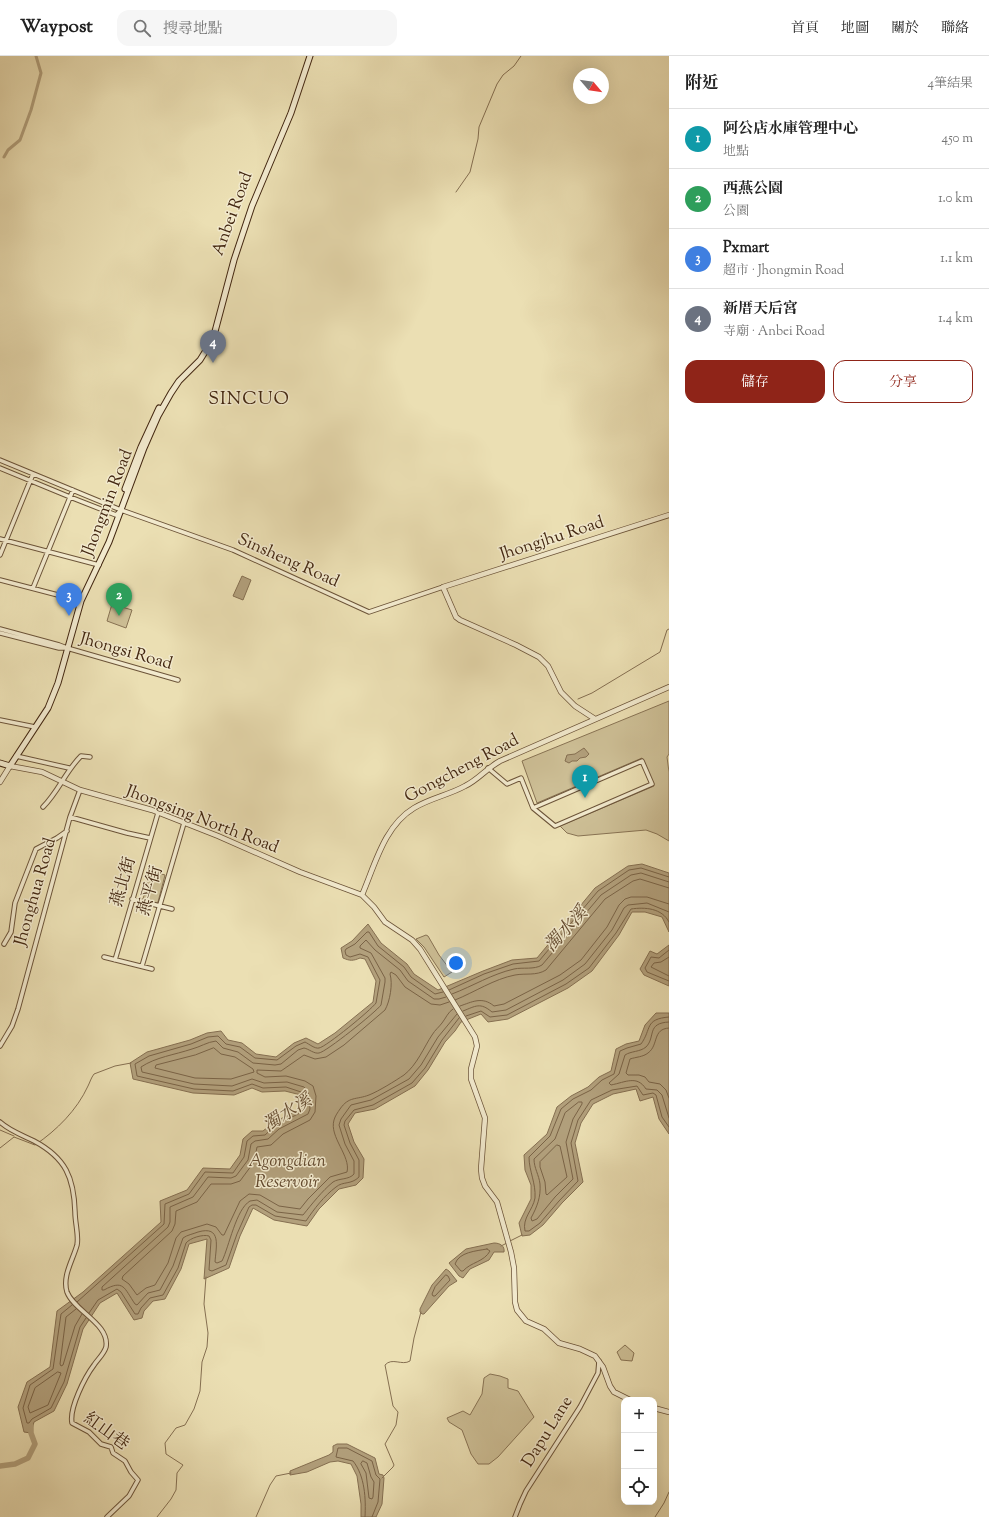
<!DOCTYPE html>
<html lang="zh-TW">
<meta charset="utf-8">
<style>
:root{--surface:#fff;--page:#f6f6f6;--text:#222;--muted:#767676;--line:#e0e0e0;--accent:#8f2418}
body{margin:0;font-family:"Sorts Mill Goudy","Noto Serif TC",serif;background:var(--page);color:var(--text)}
.controls{position:absolute;right:12px;bottom:12px;display:grid;overflow:hidden;border-radius:8px;box-shadow:0 4px 16px #0002}
.controls button{width:36px;height:36px;display:grid;place-items:center;padding:0;border:0;border-bottom:1px solid var(--line);background:var(--surface);color:var(--text);font:20px sans-serif}
.compass{position:absolute;left:573px;top:12px;width:36px;height:36px;border-radius:50%;background:var(--surface);box-shadow:0 4px 16px #0002;rotate:119deg}
.you{position:absolute;left:456px;top:907px;width:14px;height:14px;margin:-10px;border:3px solid #fff;border-radius:50%;background:#1a73e8;box-shadow:0 0 0 6px #1a73e833}
.badge{display:grid;place-items:center;width:26px;height:26px;border-radius:50%;background:var(--accent);color:#fff;font-size:13px;font-weight:700}
.pin{position:absolute;translate:-50% -33px;filter:drop-shadow(0 1px 2px #0008)}
.pin::after{content:'';position:absolute;top:21px;width:14px;height:12px;background:inherit;clip-path:polygon(0 0,100% 0,50% 100%)}
.list{margin:0;padding:0;list-style:none}
h2{display:flex;justify-content:space-between;align-items:center;height:52px;margin:0;padding:0 16px;font-size:17px}
h2 small{font-size:13px;font-weight:400;color:var(--muted)}
.list li{display:grid;grid-template-columns:26px 1fr auto;gap:12px;align-items:center;box-sizing:border-box;height:60px;padding:0 16px;border-top:1px solid var(--line)}
.list b{display:block;font-size:15px;white-space:nowrap}
.list p{margin:0;font-size:13px;white-space:nowrap;color:var(--muted)}
.list em{font-size:13px;font-style:normal;color:var(--muted)}
.actions{display:flex;gap:8px;padding:12px 16px}
.actions a{flex:1;padding:9px 0;border:1px solid var(--accent);border-radius:12px;text-align:center;font-size:14px;color:var(--accent)}
.actions .main{background:var(--accent);color:#fff}
.icon{flex:none;width:22px;height:22px;fill:none;stroke:currentColor;stroke-width:2;stroke-linecap:round;stroke-linejoin:round}
.map{position:relative;flex:none;width:669px;height:1461px;overflow:hidden}
header{display:flex;align-items:center;gap:24px;box-sizing:border-box;height:56px;padding:0 20px;background:var(--surface);border-bottom:1px solid var(--line)}
header strong{font-size:19px}
nav{display:flex;gap:22px;margin-inline-start:auto;font-size:14px}
.search{width:280px;height:36px;background:var(--page);display:flex;align-items:center;gap:10px;box-sizing:border-box;padding:0 14px;border-radius:12px;color:var(--muted);font-size:15px}
main{display:flex}
aside{flex:1;background:var(--surface)}
.map>svg:first-child{display:block}
.green{fill:#cec097;stroke:#887354}
.water{fill:#b2a07c;stroke:#856f51}
.lines{fill:none;stroke-linecap:round;stroke-linejoin:round}
.shore{stroke:#7a6346;stroke-width:1}
.stream{stroke:#856f51;stroke-width:1}
.canal{stroke:#b2a07c;stroke-width:3}
.river{stroke:#b2a07c;stroke-width:5.5}
.minor-casing{stroke:#6c5439;stroke-width:5.5}
.tertiary-casing{stroke:#6c5439;stroke-width:6}
.secondary-casing{stroke:#422610;stroke-width:7}
.minor{stroke:#f2eace;stroke-width:3.5}
.tertiary{stroke:#f2eace;stroke-width:4.5}
.secondary{stroke:#f2eace;stroke-width:5}
.labels{text-anchor:middle;dominant-baseline:central;stroke-width:3;stroke-linejoin:round;paint-order:stroke}
.street-label{font-size:17px;fill:#422610;stroke:#f2eace}
.neighbourhood-label{font-size:18px;letter-spacing:1px;fill:#422610;stroke:#f2eace}
.water-label{font-size:18px;font-style:italic;fill:#644b30;stroke:#f2eace}
</style>
<header>
<strong>Waypost</strong>
<div class="search"><svg class="icon" aria-label="search" viewBox="0 0 24 24"><circle cx="10" cy="10" r="6"/><path d="M15 15l6 6"/></svg>搜尋地點</div>
<nav><a>首頁</a><a>地圖</a><a>關於</a><a>聯絡</a></nav>
</header>
<main>
<div class="map">
<svg width="669" height="1461" viewBox="0 0 669 1461">
<rect width="100%" height="100%" fill="#ebdfb3"/>
<filter id="stains"><feTurbulence type="fractalNoise" baseFrequency=".005" numOctaves="4"/><feColorMatrix values="0 0 0 0 .2 0 0 0 0 .09 0 0 0 0 .02 0 0 0 .5 -.17"/></filter>
<radialGradient id="worn" r=".72"><stop offset=".6" stop-color="#630" stop-opacity="0"/><stop offset="1" stop-color="#630" stop-opacity=".3"/></radialGradient>
<path class="green" d="M 112,548 L 132,554 L 126,572 L 107,565 Z
M 669,645 L 669,698 L 667,701 L 669,716 L 669,785 L 657,778 L 646,774 L 578,780 L 567,777 L 560,770 L 654,730 L 642,702 L 537,747 L 522,705 Z
M 151,815 L 165,819 L 158,846 L 156,847 L 143,843 Z
M 426,879 L 428,880 L 439,899 L 452,916 L 444,921 L 424,891 L 416,883 Z
M 625,1289 L 634,1297 L 632,1305 L 621,1304 L 617,1296 Z
M 490,1318 L 500,1320 L 508,1323 L 508,1332 L 518,1335 L 534,1361 L 498,1401 L 489,1408 L 478,1408 L 471,1398 L 462,1374 L 449,1366 L 447,1362 L 463,1355 L 470,1359 L 482,1338 L 484,1322 Z"/>
<path class="water" d="M 242,520 L 251,524 L 243,544 L 233,540 Z
M 584,692 L 589,698 L 586,701 L 580,702 L 577,705 L 572,705 L 569,707 L 565,705 L 567,699 L 575,698 Z
M 642,808 L 669,817 L 669,876 L 662,861 L 645,856 L 632,856 L 619,879 L 592,915 L 568,932 L 508,963 L 488,966 L 481,958 L 461,966 L 455,975 L 445,986 L 428,1014 L 415,1030 L 375,1053 L 355,1057 L 348,1068 L 354,1086 L 364,1103 L 363,1122 L 356,1129 L 339,1133 L 319,1153 L 307,1170 L 274,1164 L 253,1152 L 240,1180 L 229,1212 L 204,1223 L 207,1183 L 189,1188 L 181,1213 L 165,1243 L 153,1245 L 144,1255 L 142,1262 L 134,1264 L 117,1237 L 100,1247 L 83,1273 L 67,1328 L 54,1355 L 34,1366 L 31,1377 L 24,1376 L 18,1351 L 27,1326 L 50,1311 L 57,1255 L 83,1236 L 161,1166 L 160,1145 L 187,1134 L 203,1112 L 230,1113 L 240,1099 L 243,1083 L 252,1075 L 263,1075 L 274,1066 L 301,1053 L 301,1039 L 285,1035 L 262,1036 L 252,1032 L 234,1039 L 193,1037 L 133,1023 L 130,1007 L 147,996 L 190,984 L 207,977 L 221,975 L 228,984 L 242,987 L 256,998 L 276,1001 L 294,987 L 306,982 L 318,988 L 335,977 L 373,946 L 376,925 L 365,903 L 360,902 C 353,905 350,905 343,902 L 341,892 L 352,885 L 368,868 L 381,887 L 407,908 L 414,918 L 438,934 L 483,915 L 512,904 L 537,902 L 595,832 L 628,810 Z
M 669,889 L 669,930 L 644,919 L 640,913 L 650,895 L 657,898 Z
M 656,957 L 669,957 L 669,1078 L 659,1063 L 653,1041 L 640,1045 L 636,1033 L 613,1038 L 593,1048 L 581,1067 L 575,1087 L 583,1126 L 562,1147 L 543,1169 L 530,1179 L 522,1180 L 519,1167 L 531,1143 L 531,1129 L 525,1114 L 524,1099 L 547,1078 L 557,1051 L 571,1040 L 588,1031 L 599,1021 L 611,1015 L 616,993 L 626,988 L 639,985 L 645,969 Z
M 494,1187 C 500,1187 505,1190 504,1196 L 494,1196 L 489,1204 L 470,1213 L 463,1222 L 459,1220 L 449,1207 L 466,1193 Z
M 446,1213 L 449,1215 L 457,1225 L 449,1230 L 424,1258 L 422,1258 L 420,1256 L 420,1253 L 432,1229 Z
M 337,1388 L 347,1388 L 375,1402 L 379,1418 L 383,1419 L 384,1422 L 382,1448 L 376,1461 L 361,1461 L 361,1448 L 357,1420 L 351,1408 L 338,1405 L 330,1406 L 307,1416 L 290,1419 L 290,1415 L 329,1399 L 333,1396 L 333,1390 Z"/>
<g class="lines">
<path class="shore" d="M 669,894 L 659,902 L 651,901 L 645,912 L 647,916 L 669,925
M 669,901 L 661,906 L 654,907 L 651,911 L 669,920
M 449,934 L 484,918 L 513,908 L 539,905 L 598,835 L 629,814 L 641,812 L 669,821
M 452,938 C 473,930 492,918 514,913 C 523,911 534,914 542,909 L 601,839 L 631,819 L 641,817 L 669,826
M 446,941 L 439,943 L 434,943 L 408,925 L 400,914 L 375,894 L 366,884 L 360,890 L 360,892 L 371,897 L 385,922 L 385,926 L 381,949 C 376,956 326,996 319,997 C 314,998 309,993 304,992 L 298,994 L 281,1008 L 275,1009 L 253,1007 L 238,996 L 223,992 L 216,985 C 207,986 200,991 192,993 C 174,999 156,1001 141,1011 L 142,1016 L 194,1028 L 232,1030 L 252,1023 L 264,1027 L 287,1026 L 304,1031 L 308,1035 L 310,1053 L 308,1058 L 279,1073 L 268,1083 L 255,1085 L 251,1088 L 248,1104 L 236,1120 L 231,1122 L 208,1121 L 193,1141 L 170,1151 L 170,1166 L 168,1171 L 102,1231 L 102,1234 L 104,1234 C 124,1223 124,1232 135,1248 L 137,1249 L 148,1237 L 160,1234 L 173,1210 L 183,1182 C 187,1179 193,1178 198,1176 C 222,1169 216,1191 215,1206 L 217,1207 L 222,1205 C 229,1191 236,1153 250,1145 L 257,1144 L 277,1156 L 303,1159 C 312,1148 322,1135 333,1126 C 339,1122 349,1124 354,1118 L 354,1105 L 345,1088 L 339,1069 L 341,1063 L 351,1049 L 371,1044 L 409,1023 L 421,1009 L 438,981 L 457,958
M 455,944 C 475,936 494,923 515,919 C 526,917 536,920 546,914 L 605,843 L 633,825 L 640,823 L 669,832
M 449,946 L 440,949 L 431,948 L 405,931 L 396,919 L 391,916 L 390,918 C 393,928 390,945 385,954 L 344,989 L 326,1001 L 315,1003 L 304,999 L 281,1015 L 257,1014 L 257,1017 L 265,1021 L 286,1020 L 305,1025 L 313,1030 L 316,1040 L 315,1056 L 310,1064 L 283,1078 L 271,1089 L 257,1091 L 254,1106 L 240,1125 L 231,1128 L 211,1128 L 197,1146 L 176,1155 L 175,1168 L 172,1175 L 123,1220 L 122,1223 L 129,1228 L 137,1239 L 146,1232 L 155,1229 L 168,1207 L 176,1182 L 181,1176 L 207,1168 L 216,1171 L 222,1179 L 224,1179 L 240,1145 L 249,1138 L 260,1139 L 279,1150 L 300,1153 L 308,1143 L 330,1121 L 347,1116 C 351,1100 329,1081 334,1064 C 335,1060 338,1056 340,1053 C 349,1040 356,1044 369,1039 C 379,1035 395,1025 404,1019 C 417,1009 424,991 432,979 C 435,974 439,971 442,967 C 446,962 448,956 453,953
M 460,950 C 472,946 482,940 494,950 L 504,948 L 560,919 L 581,904 L 607,871 L 619,849 L 625,843 L 631,841 L 647,841 L 669,848
M 463,955 C 476,950 480,946 492,956 L 506,954 L 563,924 L 585,908 L 612,874 L 624,852 L 628,849 L 647,847 L 669,856
M 466,960 L 481,955 L 490,961 L 507,959 L 566,928 L 589,912 L 616,877 L 631,853 C 645,851 662,852 669,866
M 669,961 C 644,963 652,973 641,988 L 627,992 L 620,995 L 614,1018 L 602,1024 L 591,1034 L 573,1043 L 561,1053 L 550,1080 L 529,1101 C 529,1115 536,1127 535,1142 C 533,1154 522,1162 525,1175 L 529,1175 L 540,1167 L 559,1145 L 578,1125 L 571,1087 L 578,1064 L 591,1044 L 612,1034 L 637,1030 L 643,1039 L 653,1037 L 656,1039 L 662,1061 L 669,1071
M 669,966 C 646,967 656,981 646,991 C 640,996 631,995 625,999 L 619,1018 L 609,1027 L 611,1029 C 626,1026 637,1019 646,1033 L 657,1034 L 662,1039 L 669,1062
M 669,972 C 652,973 659,989 648,997 C 643,1001 636,1001 630,1003 L 626,1017 L 628,1019 L 639,1019 L 645,1021 L 649,1026 L 660,1028 L 666,1034 L 669,1042
M 214,992 L 221,998 L 235,1001 L 253,1013 L 254,1016 L 231,1023 L 195,1022 L 155,1012 L 156,1009 L 195,999 Z
M 579,1046 L 582,1046 L 582,1048 L 573,1063 L 566,1086 L 573,1123 L 555,1141 L 537,1163 L 532,1165 L 531,1162 C 537,1151 541,1141 540,1128 C 539,1119 534,1112 534,1103 L 555,1083 L 565,1057 Z
M 557,1089 L 560,1090 L 567,1121 L 547,1139 L 546,1138 L 545,1126 L 540,1111 L 540,1106 Z
M 487,1193 L 490,1195 C 484,1206 471,1206 463,1215 L 461,1215 L 455,1208 C 459,1196 476,1195 487,1193 Z
M 446,1219 L 448,1220 L 450,1224 L 435,1240 L 433,1240 L 432,1238 L 435,1231 Z
M 77,1246 L 164,1168 L 165,1148 L 189,1138 L 205,1116 L 233,1117 L 244,1101 L 247,1085 L 253,1080 L 265,1079 L 276,1069 L 302,1056 L 305,1053 L 304,1037 L 286,1031 L 263,1032 L 252,1028 L 233,1035 L 194,1033 L 137,1020 L 135,1008 L 149,1000 L 191,988 L 208,981 L 218,980 L 226,988 L 240,991 L 255,1002 L 277,1004 L 296,990 L 305,986 C 309,988 315,993 319,992 C 326,991 371,954 376,947 L 380,924 L 368,901 L 360,898 L 350,901 L 346,899 L 345,895 L 346,893 L 355,888 L 367,876 L 369,876 L 378,890 L 404,911 L 411,921 L 435,938 L 443,936
M 72,1249 L 61,1258 L 53,1313 L 30,1329 L 23,1352 L 27,1367 L 29,1367 L 32,1363 L 51,1352 L 64,1326 L 80,1271 L 86,1262
M 76,1253 L 66,1261 L 60,1308 L 61,1310 L 63,1309 L 75,1270 L 82,1258
M 89,1257 L 98,1244 L 117,1233 L 121,1236 L 135,1258 L 138,1258 L 141,1252 L 150,1242 L 163,1239 L 178,1212 L 186,1187 C 190,1182 203,1178 209,1180 L 211,1184 L 209,1214 L 212,1215 L 226,1209 L 237,1178 L 249,1151 L 252,1149 L 256,1149 L 275,1160 L 306,1165 C 314,1153 324,1140 336,1131 C 343,1125 351,1129 359,1121 L 359,1104 L 350,1087 L 344,1069 L 345,1065 L 354,1054 L 373,1049 L 412,1027 L 425,1012 L 442,984 L 459,962
M 58,1316 L 61,1317 L 48,1349 L 30,1357 L 28,1351 L 35,1332 Z
M 363,1405 L 367,1407 L 371,1421 L 374,1426 L 373,1441 L 372,1443 L 369,1442 L 366,1417 L 361,1408 Z
M 365,1461 C 366,1443 365,1420 353,1405 L 336,1401 L 338,1392 L 347,1392 L 372,1405 L 376,1419 L 380,1423 L 378,1446 L 372,1461"/>
<path class="stream" d="M 456,136 L 470,116 L 478,83 L 479,71 L 497,28 L 503,19 L 514,10 L 521,0
M 578,643 L 592,637 L 660,596 L 667,574 L 669,573
M 0,1074 L 14,1080
M 0,1092 L 14,1081 L 35,1089 C 57,1074 77,1054 88,1030 C 90,1026 91,1022 94,1018 L 115,1010 L 131,1007
M 510,1185 L 522,1179
M 501,1190 L 507,1187
M 382,1422 L 393,1411 L 394,1409 L 385,1388 L 396,1369 L 398,1356 L 393,1350 L 385,1309 C 392,1301 402,1310 410,1305 L 414,1282 L 421,1256
M 157,1461 L 171,1443 L 176,1434 L 177,1417 L 183,1409 L 166,1398 L 165,1387 L 176,1372 L 185,1369 L 194,1353 L 200,1335 L 202,1306 L 207,1291 L 208,1277 L 204,1248 L 206,1221
M 256,1461 L 270,1429 L 276,1420 L 291,1417
M 655,1461 L 664,1447 L 669,1436"/>
<path class="canal" d="M 4,101 L 8,94 L 20,84 L 31,54 L 41,17 L 36,0"/>
<path class="river" d="M 0,1410 L 15,1408 L 28,1402 L 35,1388 L 31,1377 L 31,1370"/>
<g class="minor-casing">
<path id="minor" d="M 0,404 L 121,454 L 233,494 L 369,556 L 443,531
M 0,412 L 70,441 L 116,459 L 119,456
M 0,483 L 99,509
M 0,499 L 33,418
M 0,524 L 81,545
M 33,532 L 73,434
M 0,573 L 59,589 L 67,592 L 178,624
M 0,577 L 59,592 L 64,592
M 0,664 L 35,671
M 16,700 L 69,712
M 488,712 L 507,728 L 521,722 L 533,752 L 555,770 L 652,728 L 642,705 L 533,752
M 43,751 C 59,735 65,716 81,700 L 90,701
M 70,761 L 127,777 L 150,782
M 132,843 L 172,853
M 4,888 L 11,876 L 15,847 L 36,793 L 57,782 L 67,775
M 104,901 L 152,913
M 115,904 L 158,757
M 142,910 L 184,767
M 0,990 L 12,970 L 18,953 L 70,761 L 80,734
M 0,1066 C 10,1075 22,1079 34,1085 C 66,1102 74,1122 75,1156 C 75,1167 79,1180 77,1189 C 73,1204 62,1220 67,1236 C 74,1255 110,1268 106,1291 C 104,1298 98,1303 94,1309 C 85,1321 69,1352 72,1367 L 89,1376 L 101,1388 L 111,1391 L 113,1397 L 125,1405 L 131,1416 L 138,1424 L 129,1440 L 107,1461
M 515,1461 L 520,1448 L 526,1435 L 580,1351 L 598,1317 L 599,1305"/>
</g>
<g class="tertiary-casing">
<path id="tertiary" d="M 595,663 L 575,650 L 561,636 L 548,610 L 539,601 L 516,589 L 460,564 L 456,561 L 443,531 L 669,459
M 0,726 L 10,710 L 42,716 L 80,734 L 152,754 L 218,780 L 300,816 L 362,839 L 374,851 L 385,866 L 412,884 L 420,893 L 475,981 L 477,990 L 471,1013 L 471,1023 L 485,1062 L 481,1113 L 482,1122 L 485,1130 L 497,1146 L 511,1196 L 514,1212 L 515,1246 L 517,1254 L 526,1265 L 544,1273 L 559,1287 L 580,1293 L 595,1300 L 603,1311 L 610,1330 L 614,1336 L 630,1344
M 362,839 C 375,809 384,770 414,752 C 430,742 449,739 465,730 C 478,724 487,712 500,705 L 669,631
M 654,1352 L 669,1356"/>
</g>
<g class="secondary-casing">
<path id="secondary" d="M 125,433 L 141,391 L 159,352
M 0,707 L 10,710 L 48,652 L 58,627 L 81,545 L 109,486 L 144,392 L 158,360 L 171,337 L 179,325 L 200,304 L 213,283 L 234,204 L 252,150 L 291,57 L 310,0"/>
</g>
<use href="#minor" class="minor"/>
<use href="#tertiary" class="tertiary"/>
<use href="#secondary" class="secondary"/>
</g>
<g class="labels">
<g class="street-label">
<text transform="translate(233 158) rotate(-70)">Anbei Road</text>
<text transform="translate(108 447) rotate(-69)">Jhongmin Road</text>
<text transform="translate(552 483) rotate(-18)">Jhongjhu Road</text>
<text transform="translate(288 505) rotate(24)">Sinsheng Road</text>
<text transform="translate(126 596) rotate(16)">Jhongsi Road</text>
<text transform="translate(462 713) rotate(-28)">Gongcheng Road</text>
<text transform="translate(202 764) rotate(21)">Jhongsing North Road</text>
<text transform="translate(124 826) rotate(-74)">燕北街</text>
<text transform="translate(151 835) rotate(-74)">燕平街</text>
<text transform="translate(36 836) rotate(-74)">Jhonghua Road</text>
<text transform="translate(106 1376) rotate(36)">紅山巷</text>
<text transform="translate(548 1376) rotate(-58)">Dapu Lane</text>
</g>
<g class="neighbourhood-label">
<text x="249" y="344">SINCUO</text>
</g>
<g class="water-label">
<text transform="translate(567 874) rotate(-47)">濁水溪</text>
<text transform="translate(288 1058) rotate(-33)">濁水溪</text>
<text x="287" y="1106">Agongdian<tspan x="287" dy="21">Reservoir</tspan></text>
</g>
</g>
<rect width="100%" height="100%" filter="url(#stains)"/>
<rect width="100%" height="100%" fill="url(#worn)"/>
</svg>
<div class="controls">
<button>+</button>
<button>−</button>
<button><svg class="icon" aria-label="locate" viewBox="0 0 24 24"><circle cx="12" cy="12" r="6"/><path d="M12 2v4M12 18v4M2 12h4M18 12h4"/></svg></button>
</div>
<svg class="compass" viewBox="-18 -18 36 36"><path d="M0-13l5 13h-10z" fill="#e53935"/><path d="M0 13l5-13h-10z" fill="#767676"/></svg>
<div class="you"></div>
<div class="pin badge" style="left:585px;top:742px;background:#0f9aa8">1</div>
<div class="pin badge" style="left:119px;top:560px;background:#2e9e5b">2</div>
<div class="pin badge" style="left:69px;top:560px;background:#3f7fe0">3</div>
<div class="pin badge" style="left:213px;top:307px;background:#6b7280">4</div>
</div>
<aside>
<h2>附近<small>4筆結果</small></h2>
<ul class="list">
<li><span class="badge" style="background:#0f9aa8">1</span><div><b>阿公店水庫管理中心</b><p>地點</p></div><em>450 m</em></li>
<li><span class="badge" style="background:#2e9e5b">2</span><div><b>西燕公園</b><p>公園</p></div><em>1.0 km</em></li>
<li><span class="badge" style="background:#3f7fe0">3</span><div><b>Pxmart</b><p>超市 · Jhongmin Road</p></div><em>1.1 km</em></li>
<li><span class="badge" style="background:#6b7280">4</span><div><b>新厝天后宮</b><p>寺廟 · Anbei Road</p></div><em>1.4 km</em></li>
</ul>
<div class="actions"><a class="main">儲存</a><a>分享</a></div>
</aside>
</main>
